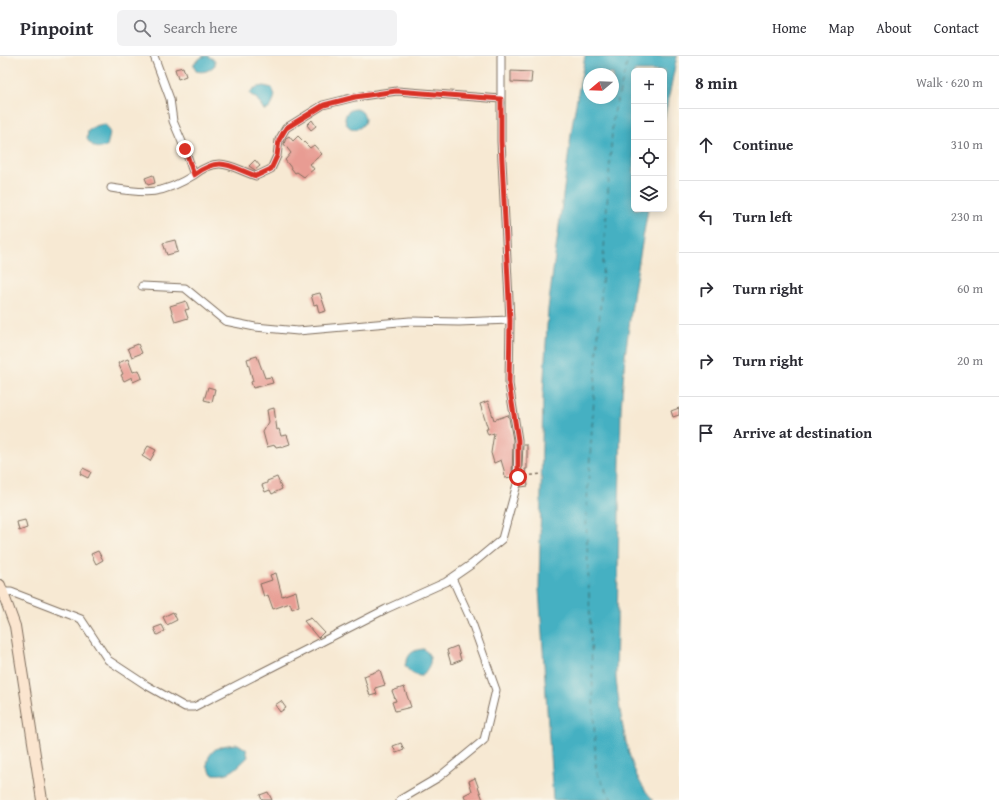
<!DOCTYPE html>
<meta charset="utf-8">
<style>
:root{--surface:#fff;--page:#f2f2f3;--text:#2b2b33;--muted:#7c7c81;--line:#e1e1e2}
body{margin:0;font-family:"Gentium Book Plus",serif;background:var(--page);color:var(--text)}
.controls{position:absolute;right:12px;top:12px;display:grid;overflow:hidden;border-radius:6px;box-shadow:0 2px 10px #0003}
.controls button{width:36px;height:36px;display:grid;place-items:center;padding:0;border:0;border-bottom:1px solid var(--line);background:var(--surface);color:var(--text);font:20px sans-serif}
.compass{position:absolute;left:583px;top:12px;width:36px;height:36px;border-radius:50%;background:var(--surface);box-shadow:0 2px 10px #0003;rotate:251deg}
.stop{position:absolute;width:12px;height:12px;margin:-9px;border:3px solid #d93025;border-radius:50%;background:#fff}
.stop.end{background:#d93025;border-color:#fff;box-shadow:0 1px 4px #0008}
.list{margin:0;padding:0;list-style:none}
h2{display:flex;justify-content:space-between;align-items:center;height:52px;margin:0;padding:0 16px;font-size:17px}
h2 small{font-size:13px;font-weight:400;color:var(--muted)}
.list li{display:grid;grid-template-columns:26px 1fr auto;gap:12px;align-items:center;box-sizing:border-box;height:72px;padding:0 16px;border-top:1px solid var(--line)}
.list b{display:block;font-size:15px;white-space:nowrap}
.list em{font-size:13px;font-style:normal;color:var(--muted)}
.icon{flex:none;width:22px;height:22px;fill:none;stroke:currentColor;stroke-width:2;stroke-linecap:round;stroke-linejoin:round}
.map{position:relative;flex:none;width:679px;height:744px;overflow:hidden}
header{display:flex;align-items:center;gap:24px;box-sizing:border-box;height:56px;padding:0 20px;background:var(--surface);border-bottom:1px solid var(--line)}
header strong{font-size:19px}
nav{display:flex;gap:22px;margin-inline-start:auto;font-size:14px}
.search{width:280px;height:36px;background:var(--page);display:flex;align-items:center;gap:10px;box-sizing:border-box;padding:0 14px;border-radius:6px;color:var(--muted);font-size:15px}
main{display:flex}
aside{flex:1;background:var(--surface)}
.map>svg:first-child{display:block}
.water{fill:#44b0c2;stroke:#406d70;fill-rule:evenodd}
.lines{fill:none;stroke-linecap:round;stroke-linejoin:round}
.ferry{stroke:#3e5957;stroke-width:1;stroke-dasharray:5 4;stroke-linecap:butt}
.building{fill:#e89c93}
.street-casing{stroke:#7d6d5d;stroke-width:9}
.secondary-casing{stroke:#7d6d5d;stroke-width:12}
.path{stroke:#7d6d5d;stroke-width:1.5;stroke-dasharray:3 3;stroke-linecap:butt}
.street{stroke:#fff;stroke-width:7}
.secondary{stroke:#fbe5cf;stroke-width:10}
.route{stroke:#d93025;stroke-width:5}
</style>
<header>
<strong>Pinpoint</strong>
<div class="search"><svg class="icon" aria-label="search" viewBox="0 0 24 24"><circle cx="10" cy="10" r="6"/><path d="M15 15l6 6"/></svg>Search here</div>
<nav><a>Home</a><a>Map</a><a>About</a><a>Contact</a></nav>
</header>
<main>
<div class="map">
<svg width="679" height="744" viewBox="0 0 679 744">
<rect width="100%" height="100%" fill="#fbf7ec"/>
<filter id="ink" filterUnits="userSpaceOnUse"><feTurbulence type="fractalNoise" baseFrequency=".025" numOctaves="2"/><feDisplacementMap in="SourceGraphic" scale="8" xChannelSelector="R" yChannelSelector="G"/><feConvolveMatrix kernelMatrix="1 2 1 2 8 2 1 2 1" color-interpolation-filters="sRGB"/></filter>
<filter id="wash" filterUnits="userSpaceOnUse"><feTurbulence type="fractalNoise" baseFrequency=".012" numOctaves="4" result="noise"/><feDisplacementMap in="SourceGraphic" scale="16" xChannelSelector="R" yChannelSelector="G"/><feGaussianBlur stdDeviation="0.9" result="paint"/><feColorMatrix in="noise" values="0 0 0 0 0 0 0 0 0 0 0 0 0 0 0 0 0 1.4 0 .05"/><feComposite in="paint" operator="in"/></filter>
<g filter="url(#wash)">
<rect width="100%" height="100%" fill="#f7e9d3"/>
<path class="water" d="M 206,0 C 211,1 216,4 215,9 C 209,15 204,17 196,15 L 194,11 L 194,7 L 202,1 Z
M 585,0 L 677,0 L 664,65 L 664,15 L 634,15 L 634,153 L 648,153 L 634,234 L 625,300 L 621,353 L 616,623 C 620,655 627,722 654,744 L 553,744 L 539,533 L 543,339 L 548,253 L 573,64 ZM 589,18 L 613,18 L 613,42 L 589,42 Z
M 264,30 L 272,32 L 275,39 C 273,46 272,54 264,54 L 257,43 L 250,38 C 252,31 258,31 264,30 Z
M345 63a10 10 0 1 1 20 0a10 10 0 1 1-20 0Z
M 104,68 C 113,74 109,81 107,90 C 98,94 93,92 87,83 L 88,75 L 95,70 Z
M 424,593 C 435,603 430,610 422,620 C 414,620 409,616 405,609 C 409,598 411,594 424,593 Z
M 238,688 L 246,693 L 248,701 C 235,713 231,720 212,718 L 207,709 C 208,706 208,701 210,699 C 216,689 228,689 238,688 Z"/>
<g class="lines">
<path class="ferry" d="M 612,744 L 596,715 L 586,461 L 613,61 L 629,0"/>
</g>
<g id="blocks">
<path class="building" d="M 183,11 L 186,20 L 178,23 L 175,13 Z
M 511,15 L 532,16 L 531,27 L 511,26 Z
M 312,64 L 316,70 L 311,74 L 307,69 Z
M 289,80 L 293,85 L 298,80 L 310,92 L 314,89 L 322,98 L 310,108 L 314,113 L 304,121 L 297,116 L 295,117 L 285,104 L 291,97 L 284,88 L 286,82 Z
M 255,104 L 260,110 L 255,114 L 249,110 Z
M 153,119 L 155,127 L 148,129 L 145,122 Z
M 175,184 L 178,196 L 167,199 L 163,187 Z
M 320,237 L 326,255 L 319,257 L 317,248 L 314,249 L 311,239 Z
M 186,245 L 189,253 L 185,254 L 188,262 L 175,266 L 170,250 Z
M 138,288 L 142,297 L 132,301 L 128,292 Z
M 257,300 L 265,322 L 271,321 L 273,327 L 253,332 L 251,326 L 253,325 L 247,303 Z
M 128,303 L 133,316 L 139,314 L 142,322 L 133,326 L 132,321 L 124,325 L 121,319 L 123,318 L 118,307 Z
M 208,331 L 215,333 L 212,346 L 204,344 Z
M 488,345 L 494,364 L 508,359 L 509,362 L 513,384 L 512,421 L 505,422 L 504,414 L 501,404 L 494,407 L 491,397 L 494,377 L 488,379 L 486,373 L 488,373 L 480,348 Z
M 274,352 L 277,374 L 279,373 L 281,380 L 287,379 L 290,388 L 281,391 L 281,390 L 276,391 L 275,389 L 267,391 L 263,376 L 269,366 L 267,354 Z
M 679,352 L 679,359 L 673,361 L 671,355 Z
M 523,389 L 527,389 L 527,413 L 525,413 L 528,430 L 521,431 Z
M 148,390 L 156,394 L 150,405 L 142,400 Z
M 83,412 L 91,416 L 88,422 L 80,418 Z
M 277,421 L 282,433 L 272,438 L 270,434 L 265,436 L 262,429 L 267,427 L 267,425 Z
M 25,464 L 27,472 L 19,475 L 17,466 Z
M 98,495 L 103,504 L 96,508 L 91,498 Z
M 276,517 L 282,540 L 296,535 L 299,550 L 292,553 L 290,547 L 273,553 L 268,539 L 264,541 L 260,528 L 272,524 L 270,519 Z
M 173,556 L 177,564 L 167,569 L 163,561 Z
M 311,562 L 324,576 L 318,582 L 304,565 Z
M 162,569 L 165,575 L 157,579 L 154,572 Z
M 457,590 L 461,604 L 451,608 L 447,594 Z
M 380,614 L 385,629 L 375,632 L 377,638 L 370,640 L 364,620 Z
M 404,631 L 411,651 L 395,655 L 392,646 L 396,645 L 392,635 Z
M 281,645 L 286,652 L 280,656 L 275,649 Z
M 401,687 L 404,694 L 396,697 L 393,690 Z
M 475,722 L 483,744 L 466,744 L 464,739 L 472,735 L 469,725 Z
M 268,736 L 272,744 L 262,744 L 260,739 Z"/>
</g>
</g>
<g filter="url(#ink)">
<use href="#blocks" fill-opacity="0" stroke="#7d6d5d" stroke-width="1"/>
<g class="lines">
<g class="street-casing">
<path id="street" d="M 194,119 C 220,99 230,111 256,120 L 271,113 L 277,100 L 279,84 L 286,72 L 323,49 L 355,41 L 397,35 L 501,43
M 111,132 C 147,138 162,139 194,119 L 185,93 L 173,65 L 170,43 L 154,0
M 142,230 L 185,232 L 225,265 L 255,271 L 298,275 L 410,265 L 459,266 L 510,264
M 3,536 L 11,536 L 81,563 L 108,604 L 146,629 L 185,651 L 194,651 L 386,553 L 446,526 L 472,508 L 502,483 L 517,428 L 518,384 L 509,328 L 510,264 L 501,85 L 501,0
M 400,744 L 439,721 L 484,684 L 496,634 L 471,564 L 452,522"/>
</g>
<g class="secondary-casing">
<path id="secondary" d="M 0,529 L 15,570 L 42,744"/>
</g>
<path class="path" d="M 525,420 L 542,418"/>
<use href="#street" class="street"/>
<use href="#secondary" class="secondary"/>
</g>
</g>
<g class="lines" filter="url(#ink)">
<path class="route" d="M 185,93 L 194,119 C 221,99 230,111 256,120 L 271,113 L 277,100 L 279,84 L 286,72 L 324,49 L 355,41 L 396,35 L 501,43 L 501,85 L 510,264 L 509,328 L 518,384 L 518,421"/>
</g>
</svg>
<div class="controls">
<button>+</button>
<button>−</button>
<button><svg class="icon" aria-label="locate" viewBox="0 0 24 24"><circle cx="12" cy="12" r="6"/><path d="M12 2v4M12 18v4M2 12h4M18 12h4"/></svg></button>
<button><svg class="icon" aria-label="layers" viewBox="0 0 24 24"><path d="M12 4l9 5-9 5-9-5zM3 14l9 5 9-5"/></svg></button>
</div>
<svg class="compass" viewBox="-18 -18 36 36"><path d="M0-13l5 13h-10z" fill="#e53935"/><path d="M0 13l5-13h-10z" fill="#7c7c81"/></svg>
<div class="stop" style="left:518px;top:421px"></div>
<div class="stop end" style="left:185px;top:93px"></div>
</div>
<aside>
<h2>8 min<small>Walk · 620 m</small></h2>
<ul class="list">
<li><svg class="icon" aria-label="ahead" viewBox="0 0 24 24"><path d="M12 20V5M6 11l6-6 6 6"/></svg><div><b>Continue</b></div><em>310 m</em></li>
<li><svg class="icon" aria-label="left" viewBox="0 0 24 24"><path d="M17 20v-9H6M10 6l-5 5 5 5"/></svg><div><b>Turn left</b></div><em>230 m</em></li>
<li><svg class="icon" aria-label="right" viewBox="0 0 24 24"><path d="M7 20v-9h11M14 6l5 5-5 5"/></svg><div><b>Turn right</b></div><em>60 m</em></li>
<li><svg class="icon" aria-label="right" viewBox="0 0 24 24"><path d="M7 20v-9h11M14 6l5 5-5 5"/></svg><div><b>Turn right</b></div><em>20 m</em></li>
<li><svg class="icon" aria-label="arrive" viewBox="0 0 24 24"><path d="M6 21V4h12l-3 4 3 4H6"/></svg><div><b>Arrive at destination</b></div></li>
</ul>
</aside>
</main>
